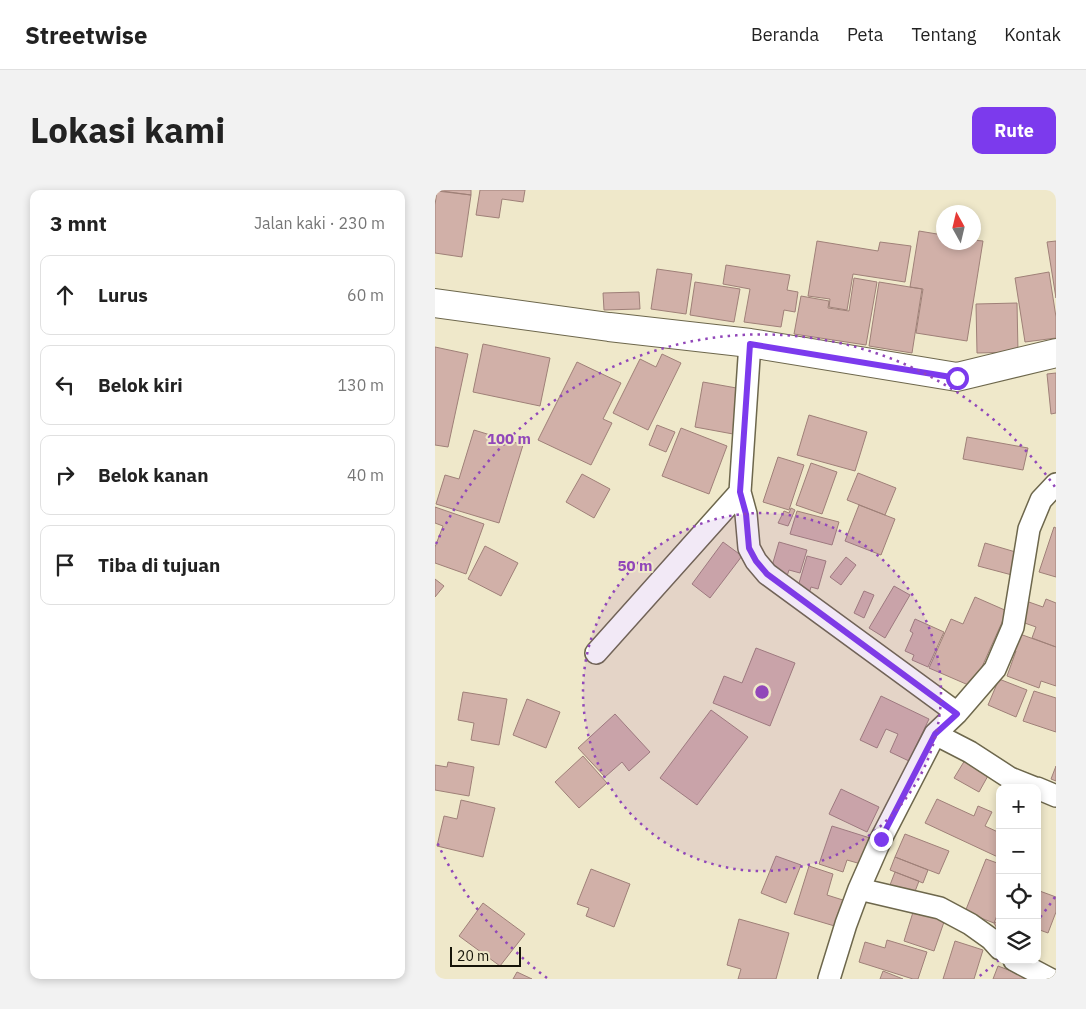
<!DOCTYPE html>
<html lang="id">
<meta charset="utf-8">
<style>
:root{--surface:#fff;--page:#f2f2f2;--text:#222;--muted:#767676;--line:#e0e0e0;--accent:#7c3aed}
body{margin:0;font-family:"IBM Plex Sans",sans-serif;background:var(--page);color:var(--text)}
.controls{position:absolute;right:15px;bottom:15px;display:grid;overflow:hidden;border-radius:10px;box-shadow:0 2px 8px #0003}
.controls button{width:45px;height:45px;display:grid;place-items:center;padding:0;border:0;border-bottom:1px solid var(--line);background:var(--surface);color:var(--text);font:25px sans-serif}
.compass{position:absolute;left:501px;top:15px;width:45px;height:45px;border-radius:50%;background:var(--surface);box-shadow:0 2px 8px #0003;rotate:352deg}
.scale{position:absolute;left:15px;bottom:12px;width:71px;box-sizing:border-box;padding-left:5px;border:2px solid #151308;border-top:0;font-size:14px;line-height:18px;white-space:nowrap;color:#151308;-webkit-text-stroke:4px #efe8ca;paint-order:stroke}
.stop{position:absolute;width:15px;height:15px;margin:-11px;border:4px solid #7c3aed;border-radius:50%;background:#fff}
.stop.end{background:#7c3aed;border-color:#fff;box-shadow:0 1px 5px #0008}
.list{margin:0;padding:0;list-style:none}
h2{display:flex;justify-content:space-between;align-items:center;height:65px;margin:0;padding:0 20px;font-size:21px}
h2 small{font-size:16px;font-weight:400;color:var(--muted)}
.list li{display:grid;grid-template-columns:32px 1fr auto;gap:15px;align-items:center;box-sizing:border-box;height:80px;margin:0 10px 10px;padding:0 10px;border:1px solid var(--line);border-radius:10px}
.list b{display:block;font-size:19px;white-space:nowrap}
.list em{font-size:16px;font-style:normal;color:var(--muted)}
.icon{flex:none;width:28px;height:28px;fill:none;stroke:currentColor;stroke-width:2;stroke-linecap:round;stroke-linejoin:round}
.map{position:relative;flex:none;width:621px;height:789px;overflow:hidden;border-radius:10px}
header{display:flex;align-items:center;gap:30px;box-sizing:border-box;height:70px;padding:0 25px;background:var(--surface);border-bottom:1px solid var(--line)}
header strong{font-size:24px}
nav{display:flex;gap:28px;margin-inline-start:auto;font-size:18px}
.intro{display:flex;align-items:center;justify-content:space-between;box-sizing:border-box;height:120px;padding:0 30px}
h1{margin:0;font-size:35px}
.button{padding:12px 22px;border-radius:10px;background:var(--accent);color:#fff;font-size:18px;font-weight:700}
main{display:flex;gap:30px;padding:0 30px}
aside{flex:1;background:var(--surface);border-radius:10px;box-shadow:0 2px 8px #0003}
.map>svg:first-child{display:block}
.building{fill:#d1b0a8;stroke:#9f8078}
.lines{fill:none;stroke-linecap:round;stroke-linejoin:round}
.street-casing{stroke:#6d674c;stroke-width:24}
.secondary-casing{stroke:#6d674c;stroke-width:30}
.street{stroke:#fff;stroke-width:21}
.secondary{stroke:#fff;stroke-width:28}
.route{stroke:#7c3aed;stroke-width:6}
.ring{fill:none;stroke:#9147b9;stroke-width:2.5;stroke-dasharray:2.5 5}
.centre{fill:#9147b9;stroke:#efe8ca;stroke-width:2.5}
.ring-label{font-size:15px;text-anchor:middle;font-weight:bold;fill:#9147b9;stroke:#efe8ca;stroke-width:4;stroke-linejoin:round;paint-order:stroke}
</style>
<header>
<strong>Streetwise</strong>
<nav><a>Beranda</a><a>Peta</a><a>Tentang</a><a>Kontak</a></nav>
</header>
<div class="intro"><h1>Lokasi kami</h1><a class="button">Rute</a></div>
<main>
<aside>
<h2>3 mnt<small>Jalan kaki · 230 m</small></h2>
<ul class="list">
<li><svg class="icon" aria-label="ahead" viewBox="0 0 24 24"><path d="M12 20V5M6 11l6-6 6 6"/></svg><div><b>Lurus</b></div><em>60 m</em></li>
<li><svg class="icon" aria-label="left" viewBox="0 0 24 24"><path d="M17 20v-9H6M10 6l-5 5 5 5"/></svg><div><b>Belok kiri</b></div><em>130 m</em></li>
<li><svg class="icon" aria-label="right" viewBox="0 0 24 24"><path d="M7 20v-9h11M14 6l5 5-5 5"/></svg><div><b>Belok kanan</b></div><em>40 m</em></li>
<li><svg class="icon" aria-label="arrive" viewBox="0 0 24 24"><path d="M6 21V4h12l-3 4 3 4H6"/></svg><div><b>Tiba di tujuan</b></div></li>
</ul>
</aside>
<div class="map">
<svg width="621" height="789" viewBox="0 0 621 789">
<rect width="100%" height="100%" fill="#efe8ca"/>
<path class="building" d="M 0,0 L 36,0 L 36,5 Z
M 45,0 L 90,0 L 88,12 L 67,9 L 64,28 L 41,25 Z
M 2,1 L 36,5 L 27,67 L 0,63 L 0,15 Z
M 484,41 L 508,45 L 508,52 L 538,52 L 538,50 L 548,51 L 532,151 L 481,143 L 488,99 L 475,97 Z
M 382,51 L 443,61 L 445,52 L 476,56 L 470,92 L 418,84 L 412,120 L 394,117 L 395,109 L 373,106 Z
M 621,51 L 621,108 L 612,52 Z
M 291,75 L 355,85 L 352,100 L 363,102 L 360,122 L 349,120 L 346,137 L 309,132 L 315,99 L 288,94 Z
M 222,79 L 257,84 L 251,124 L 216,119 Z
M 614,82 L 621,127 L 621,148 L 590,152 L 580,88 Z
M 419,88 L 442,92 L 431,155 L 359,144 L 366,106 L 394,111 L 393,118 L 414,121 Z
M 260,92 L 305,99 L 299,132 L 255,125 Z
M 444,92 L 487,99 L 477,163 L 434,156 Z
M 204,102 L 205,119 L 169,120 L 168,103 Z
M 582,113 L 583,162 L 542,163 L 541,114 Z
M 48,154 L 115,168 L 105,216 L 38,202 Z
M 0,157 L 33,164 L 13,257 L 0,255 Z
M 227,164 L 246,173 L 213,240 L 178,223 L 205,169 L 221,177 Z
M 142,172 L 186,193 L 168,229 L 177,233 L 156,275 L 103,250 Z
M 621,183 L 621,223 L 616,224 L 612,184 Z
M 268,192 L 307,199 L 298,244 L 260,237 Z
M 374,225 L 432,242 L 420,281 L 362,265 Z
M 222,235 L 240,242 L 231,262 L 214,255 Z
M 246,238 L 292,256 L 274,304 L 227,286 Z
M 39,240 L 88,255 L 64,333 L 1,314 L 10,285 L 24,289 Z
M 532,247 L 593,258 L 588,280 L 528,269 Z
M 343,267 L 369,275 L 354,320 L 328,312 Z
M 376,273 L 402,282 L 387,324 L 361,315 Z
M 423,283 L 461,298 L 450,325 L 412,310 Z
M 147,284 L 175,299 L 159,328 L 131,312 Z
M 424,315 L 460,329 L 446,365 L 410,351 Z
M 0,317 L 49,334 L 31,384 L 0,373 L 0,357 L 8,336 L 0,333 Z
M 356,318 L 360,320 L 353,336 L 343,333 L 349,321 L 354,323 Z
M 362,321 L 404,332 L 397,355 L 355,344 Z
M 619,337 L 621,338 L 621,387 L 604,382 Z
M 288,352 L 307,366 L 275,408 L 257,394 Z
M 344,352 L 372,360 L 365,383 L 354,380 L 352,386 L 340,382 L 342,377 L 337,376 Z
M 550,353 L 584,363 L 577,385 L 543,376 Z
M 50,356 L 83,373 L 66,406 L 33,389 Z
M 372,366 L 391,371 L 383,399 L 376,397 L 374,404 L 362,400 Z
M 411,367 L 421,375 L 406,395 L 395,387 Z
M 0,389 L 9,396 L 0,407 Z
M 459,396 L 475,405 L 450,448 L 434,438 Z
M 429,401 L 439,405 L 429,428 L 419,423 Z
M 540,407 L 572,421 L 538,497 L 494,478 L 516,429 L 528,434 Z
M 611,409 L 621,413 L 621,457 L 597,448 L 601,437 L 584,431 L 591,411 L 608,417 Z
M 480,429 L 509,442 L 493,477 L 477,470 L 479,465 L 470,461 L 478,443 L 475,441 Z
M 582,443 L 621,457 L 621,496 L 606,491 L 604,498 L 572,486 L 581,461 L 577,459 Z
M 321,458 L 360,473 L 335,536 L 278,513 L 289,486 L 307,493 Z
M 564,489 L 592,500 L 581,527 L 553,515 Z
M 599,501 L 621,508 L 621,542 L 588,531 Z
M 28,502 L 72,509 L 64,555 L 36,550 L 39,533 L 23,530 Z
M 446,506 L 494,529 L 474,571 L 455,562 L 463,544 L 451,539 L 442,558 L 425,550 Z
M 92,509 L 125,522 L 111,558 L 78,545 Z
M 276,520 L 313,547 L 262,615 L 225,588 Z
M 180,524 L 215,562 L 194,581 L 187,572 L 170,587 L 143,558 Z
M 148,566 L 172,593 L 144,618 L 120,592 Z
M 530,570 L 554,584 L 544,602 L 519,588 Z
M 13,572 L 39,577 L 34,606 L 0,600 L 0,575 L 12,577 Z
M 621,576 L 621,591 L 616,589 Z
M 406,599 L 444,617 L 432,642 L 394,624 Z
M 502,609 L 539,626 L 543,616 L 557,622 L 550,636 L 565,643 L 565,668 L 490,633 Z
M 26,610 L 60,618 L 48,667 L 2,656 L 9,626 L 22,629 Z
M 397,636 L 435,648 L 426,674 L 412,670 L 408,682 L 384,674 Z
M 470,644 L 514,661 L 504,684 L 460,667 Z
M 341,666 L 366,675 L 351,713 L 326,703 Z
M 460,667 L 493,680 L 488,693 L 455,680 Z
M 551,669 L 565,674 L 565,718 L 559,733 L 530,722 Z
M 374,676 L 398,684 L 392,705 L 411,711 L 403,737 L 359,724 Z
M 156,679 L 195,694 L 179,737 L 151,726 L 154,718 L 142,714 Z
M 460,682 L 484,691 L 479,704 L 455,695 Z
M 602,700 L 621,707 L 621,722 L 613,743 L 602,739 Z
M 48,713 L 90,744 L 65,776 L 24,746 Z
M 479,719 L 510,729 L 499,761 L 469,751 Z
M 304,729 L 354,743 L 341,789 L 303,789 L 306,779 L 292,775 Z
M 565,730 L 565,744 L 559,733 Z
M 452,750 L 492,762 L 483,789 L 478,789 L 424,772 L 430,752 L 450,758 Z
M 520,751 L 548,760 L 539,789 L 508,789 Z
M 563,776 L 595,788 L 594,789 L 558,789 Z
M 448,781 L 468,789 L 445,789 Z
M 82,782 L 97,789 L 78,789 Z"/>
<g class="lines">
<g class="street-casing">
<path id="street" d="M 315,153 L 305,302 L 311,324 L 314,358 L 321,371 L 332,384 L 522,523
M 161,463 L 305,302
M 500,544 L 535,562 L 575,588 L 600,598
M 602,598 L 621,606
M 424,699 L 505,718 L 535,734 L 556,749 L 565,759
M 579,770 L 615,789
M 394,789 L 411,734 L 424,699 L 446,649 L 500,544 L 522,523 L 560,479 L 578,437 L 594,339 L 606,310 L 621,294"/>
</g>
<g class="secondary-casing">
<path id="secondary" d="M 0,113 L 174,137 L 315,153 L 522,187 L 621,163"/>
</g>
<use href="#street" class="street"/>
<use href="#secondary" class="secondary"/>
</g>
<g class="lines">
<path class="route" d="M 446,649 L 500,544 L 522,524 L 332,384 L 321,371 L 314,358 L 311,324 L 305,302 L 315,154 L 522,188"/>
</g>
<circle cx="327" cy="502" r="179" fill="#9147b9" fill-opacity=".12"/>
<g class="ring">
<circle cx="327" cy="502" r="179"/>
<path d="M620 707A358 358 0 0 1 603 730M564 770A358 358 0 0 1 542 788M112 788A358 358 0 0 1 1 650M1 354A358 358 0 0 1 620 297"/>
</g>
<circle cx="327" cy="502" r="8" class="centre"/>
<g class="ring-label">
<text x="74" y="254">100 m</text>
<text x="200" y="381">50 m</text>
</g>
</svg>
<div class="controls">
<button>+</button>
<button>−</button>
<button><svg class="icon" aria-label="locate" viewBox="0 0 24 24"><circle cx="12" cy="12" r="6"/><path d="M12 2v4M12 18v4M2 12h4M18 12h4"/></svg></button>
<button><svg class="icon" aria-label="layers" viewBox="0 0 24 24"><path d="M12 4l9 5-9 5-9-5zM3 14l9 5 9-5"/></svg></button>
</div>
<svg class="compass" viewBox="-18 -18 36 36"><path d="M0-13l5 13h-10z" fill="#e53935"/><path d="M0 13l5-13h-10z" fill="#767676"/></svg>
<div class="scale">20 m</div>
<div class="stop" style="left:522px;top:188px"></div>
<div class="stop end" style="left:446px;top:649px"></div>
</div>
</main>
